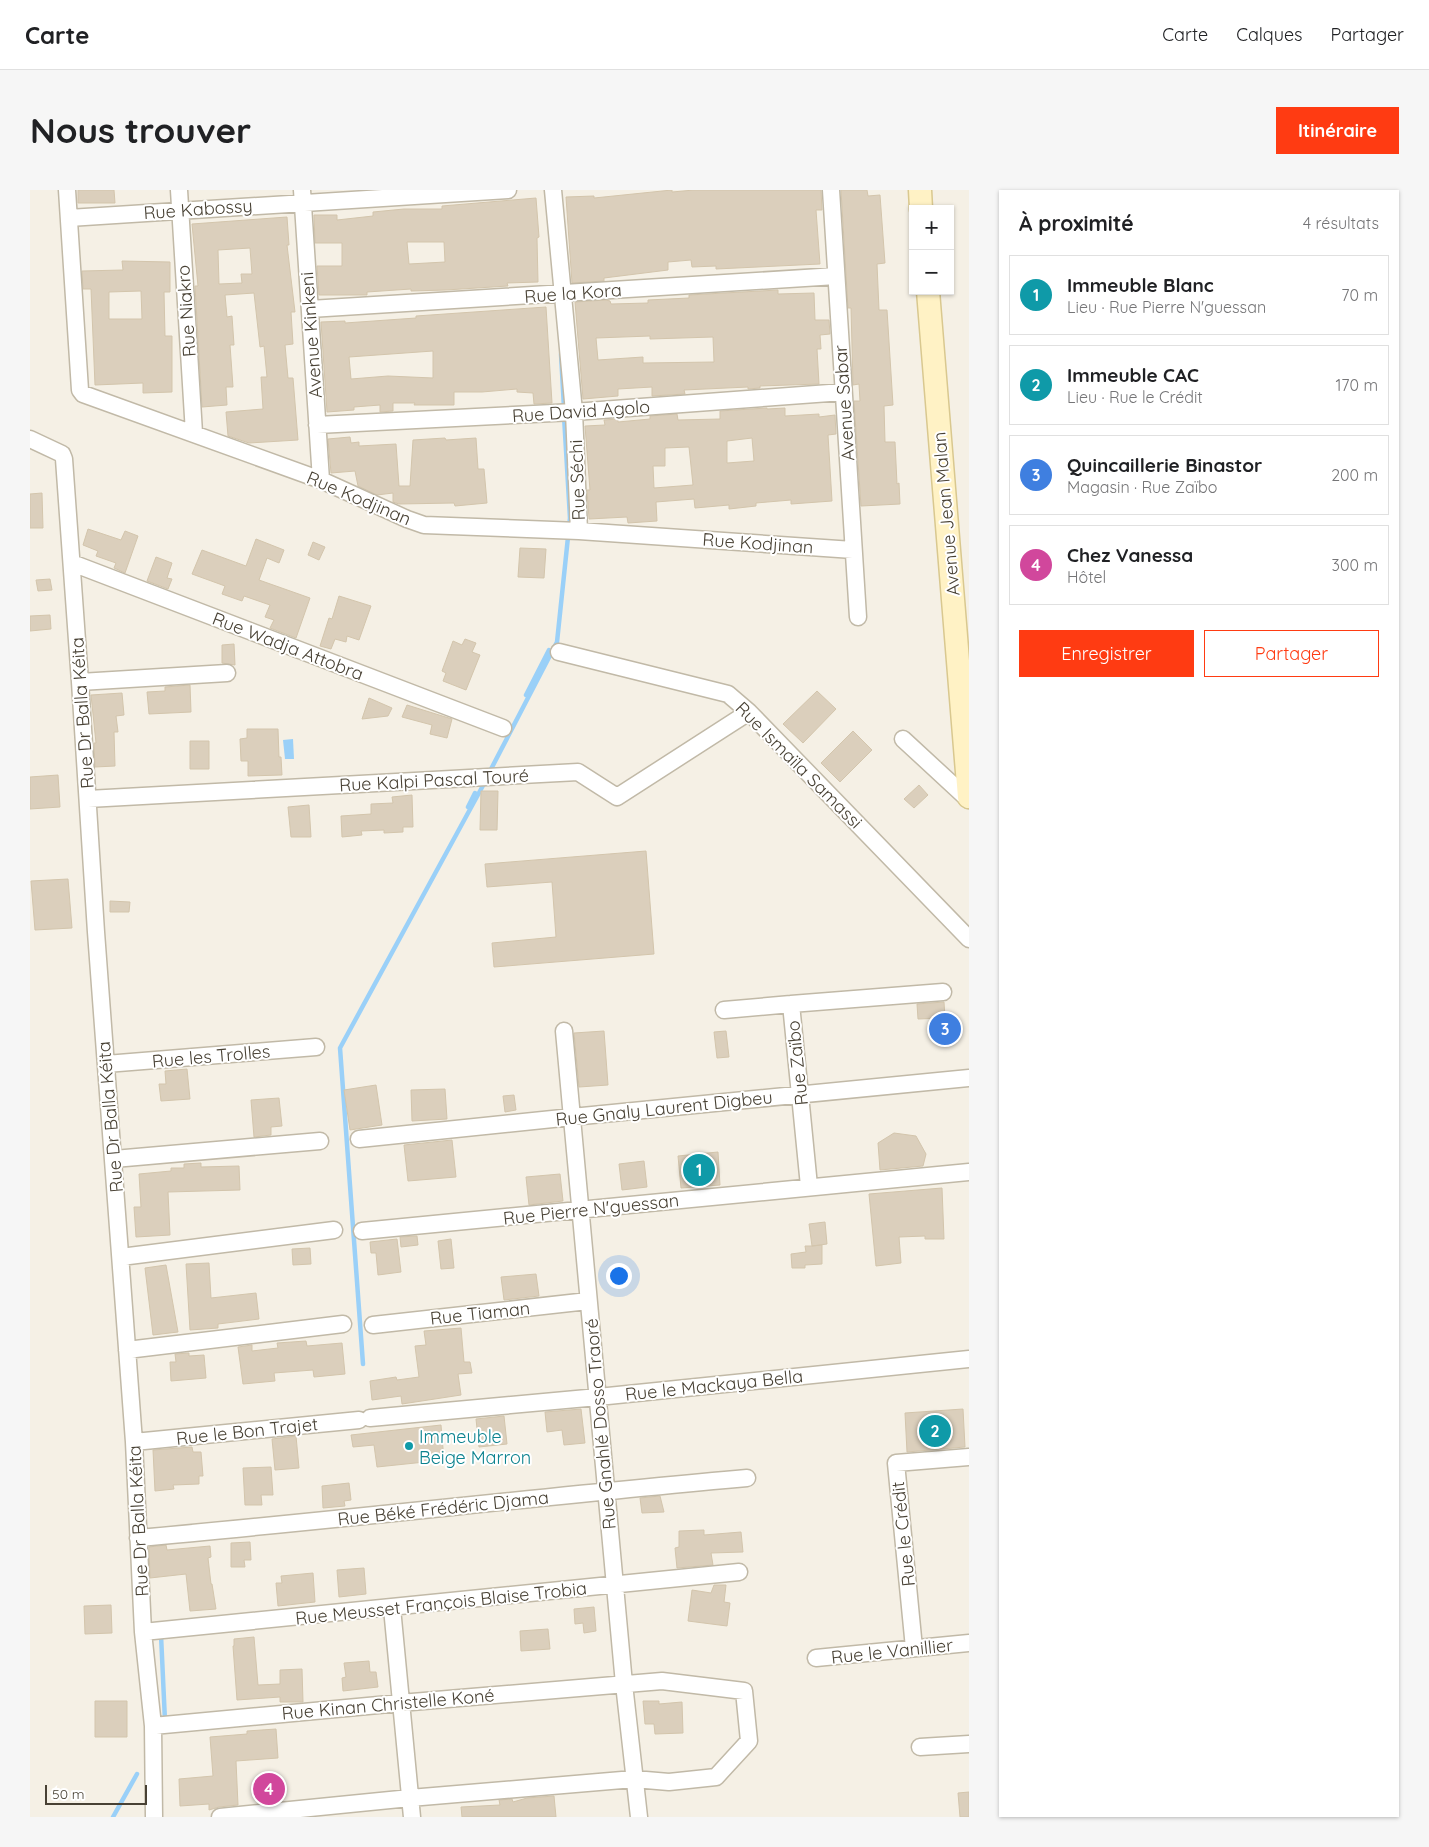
<!DOCTYPE html>
<html lang="fr">
<meta charset="utf-8">
<style>
:root{--surface:#fff;--page:#f6f6f6;--text:#202124;--muted:#757577;--line:#e0e0e0;--accent:#ff3b12}
body{margin:0;font-family:Quicksand,sans-serif;background:var(--page);color:var(--text)}
.controls{position:absolute;right:15px;top:15px;display:grid;overflow:hidden;border-radius:0px;box-shadow:0 1px 4px #0004}
.controls button{width:45px;height:45px;display:grid;place-items:center;padding:0;border:0;border-bottom:1px solid var(--line);background:var(--surface);color:var(--text);font:25px sans-serif}
.scale{position:absolute;left:15px;bottom:12px;width:102px;box-sizing:border-box;padding-left:5px;border:2px solid #484134;border-top:0;font-size:14px;line-height:18px;white-space:nowrap;color:#484134;-webkit-text-stroke:4px #fff;paint-order:stroke}
.you{position:absolute;left:588px;top:1085px;width:18px;height:18px;margin:-12px;border:4px solid #fff;border-radius:50%;background:#1a73e8;box-shadow:0 0 0 8px #1a73e833}
.badge{display:grid;place-items:center;width:32px;height:32px;border-radius:50%;background:var(--accent);color:#fff;font-size:16px;font-weight:700}
.pin{position:absolute;translate:-50% -50%;border:2px solid #fff;box-shadow:0 1px 5px #0006}
.list{margin:0;padding:0;list-style:none}
h2{display:flex;justify-content:space-between;align-items:center;height:65px;margin:0;padding:0 20px;font-size:21px}
h2 small{font-size:16px;font-weight:400;color:var(--muted)}
.list li{display:grid;grid-template-columns:32px 1fr auto;gap:15px;align-items:center;box-sizing:border-box;height:80px;margin:0 10px 10px;padding:0 10px;border:1px solid var(--line);border-radius:0px}
.list b{display:block;font-size:19px;white-space:nowrap}
.list p{margin:0;font-size:16px;white-space:nowrap;color:var(--muted)}
.list em{font-size:16px;font-style:normal;color:var(--muted)}
.actions{display:flex;gap:10px;padding:15px 20px}
.actions a{flex:1;padding:11px 0;border:1px solid var(--accent);border-radius:0px;text-align:center;font-size:18px;color:var(--accent)}
.actions .main{background:var(--accent);color:#fff}
.map{position:relative;flex:none;width:939px;height:1627px;overflow:hidden;border-radius:0px}
header{display:flex;align-items:center;gap:30px;box-sizing:border-box;height:70px;padding:0 25px;background:var(--surface);border-bottom:1px solid var(--line)}
header strong{font-size:24px}
nav{display:flex;gap:28px;margin-inline-start:auto;font-size:18px}
.intro{display:flex;align-items:center;justify-content:space-between;box-sizing:border-box;height:120px;padding:0 30px}
h1{margin:0;font-size:35px}
.button{padding:12px 22px;border-radius:0px;background:var(--accent);color:#fff;font-size:18px;font-weight:700}
main{display:flex;gap:30px;padding:0 30px}
aside{flex:1;background:var(--surface);border-radius:0px;box-shadow:0 1px 4px #0004}
.map>svg:first-child{display:block}
.water{fill:#9ad0f8}
.lines{fill:none;stroke-linecap:round;stroke-linejoin:round}
.stream{stroke:#9ad0f8;stroke-width:4.5}
.building{fill:#dbcfbc;stroke:#d3c5ac;fill-rule:evenodd}
.street-casing{stroke:#c1b9a7;stroke-width:19}
.secondary-casing{stroke:#d9c88f;stroke-width:25}
.street{stroke:#fff;stroke-width:16}
.secondary{stroke:#fff2c5;stroke-width:22}
.culture-dot{fill:#0f9aa8;stroke:#fff;stroke-width:2}
.labels{text-anchor:middle;dominant-baseline:central;stroke-width:4;stroke-linejoin:round;paint-order:stroke}
.street-label{font-size:18px;fill:#484134;stroke:#fff}
.culture-label{font-size:18px;fill:#0d838f;stroke:#fff;text-anchor:start}
</style>
<header>
<strong>Carte</strong>
<nav><a>Carte</a><a>Calques</a><a>Partager</a></nav>
</header>
<div class="intro"><h1>Nous trouver</h1><a class="button">Itinéraire</a></div>
<main>
<div class="map">
<svg width="939" height="1627" viewBox="0 0 939 1627">
<rect width="100%" height="100%" fill="#f5f0e5"/>
<path class="water" d="M 263,549 L 264,569 L 255,569 L 253,550 Z"/>
<g class="lines">
<path class="stream" d="M 531,164 L 534,218
M 496,505 L 519,460
M 459,583 L 527,452 L 540,328 L 534,226
M 438,617 L 445,603
M 333,1174 L 310,858 L 456,590
M 131,1445 L 135,1531
M 83,1627 L 107,1584"/>
</g>
<path class="building" d="M 48,0 L 84,0 L 85,13 L 48,13 Z
M 642,0 L 642,2 L 664,0 L 791,0 L 792,20 L 786,20 L 790,74 L 686,79 L 686,76 L 662,77 L 661,70 L 638,72 L 638,80 L 574,88 L 574,91 L 542,93 L 536,7 L 564,6 L 564,8 Z
M 811,0 L 837,0 L 838,6 L 850,5 L 855,73 L 847,74 L 849,120 L 857,120 L 863,215 L 854,216 L 855,252 L 865,252 L 867,294 L 869,293 L 870,314 L 831,316 L 824,211 L 830,211 L 829,194 L 823,195 L 821,118 L 818,118 Z
M 506,8 L 509,47 L 507,48 L 508,92 L 477,93 L 478,96 L 416,100 L 381,101 L 381,99 L 337,102 L 337,105 L 289,105 L 287,76 L 312,76 L 312,53 L 285,53 L 284,25 L 307,25 L 307,30 L 343,26 L 343,22 L 374,19 L 412,19 L 412,16 ZM 377,52 L 414,52 L 415,72 L 379,74 Z
M 257,27 L 259,55 L 257,55 L 265,122 L 261,122 L 263,154 L 255,155 L 258,188 L 263,188 L 268,250 L 219,253 L 198,246 L 196,222 L 233,219 L 231,187 L 237,187 L 234,156 L 230,157 L 224,103 L 195,105 L 197,127 L 202,126 L 204,155 L 200,155 L 203,197 L 196,197 L 197,215 L 172,217 L 165,96 L 168,96 L 162,34 ZM 220,58 L 222,84 L 211,84 L 212,93 L 189,94 L 188,60 Z
M 92,71 L 140,72 L 140,102 L 134,102 L 135,146 L 142,146 L 142,202 L 113,203 L 113,193 L 65,195 L 61,99 L 53,99 L 52,81 L 93,80 ZM 111,101 L 112,129 L 79,129 L 79,102 Z
M 748,100 L 748,104 L 784,103 L 785,130 L 799,130 L 800,144 L 790,145 L 791,159 L 787,159 L 789,194 L 730,196 L 730,198 L 718,199 L 718,197 L 654,200 L 655,204 L 622,206 L 622,197 L 588,199 L 588,206 L 553,209 L 545,112 L 576,110 L 580,111 L 581,114 L 618,113 L 618,110 L 659,108 L 659,105 ZM 620,146 L 620,149 L 683,147 L 684,172 L 613,173 L 613,167 L 568,170 L 566,148 Z
M 516,117 L 522,213 L 504,214 L 503,203 L 487,202 L 487,199 L 452,202 L 424,202 L 424,215 L 384,215 L 385,213 L 363,213 L 363,221 L 350,222 L 350,215 L 324,217 L 324,220 L 297,222 L 291,132 L 315,131 L 315,133 L 386,128 L 386,126 ZM 403,161 L 403,188 L 358,186 L 321,189 L 319,167 Z
M 737,218 L 737,219 L 755,218 L 755,226 L 789,224 L 789,227 L 805,225 L 806,244 L 798,245 L 802,311 L 761,314 L 761,310 L 726,313 L 726,316 L 699,319 L 699,315 L 665,318 L 664,309 L 626,312 L 627,331 L 598,333 L 597,327 L 559,329 L 557,300 L 560,300 L 555,236 L 575,235 L 574,230 L 588,229 L 588,232 L 620,229 L 620,226 L 647,224 L 648,230 L 690,229 L 690,221 ZM 722,248 L 724,271 L 697,273 L 697,251 ZM 659,257 L 663,295 L 624,298 L 623,276 L 635,276 L 635,258 Z
M 320,247 L 321,253 L 329,252 L 329,256 L 366,254 L 369,296 L 380,296 L 383,250 L 415,248 L 416,250 L 446,248 L 448,279 L 454,279 L 457,313 L 425,316 L 424,313 L 369,314 L 363,312 L 363,303 L 347,305 L 328,296 L 325,281 L 301,283 L 298,249 Z
M 12,303 L 13,338 L 0,338 L 0,304 Z
M 58,339 L 91,350 L 95,341 L 108,346 L 95,383 L 84,378 L 86,373 L 66,366 L 68,361 L 53,355 Z
M 226,349 L 254,360 L 249,373 L 237,368 L 229,390 L 280,408 L 266,448 L 240,438 L 244,430 L 235,427 L 240,415 L 214,406 L 212,411 L 192,404 L 195,396 L 162,384 L 172,360 L 216,376 Z
M 283,352 L 295,357 L 289,370 L 278,365 Z
M 490,358 L 516,359 L 514,388 L 488,387 Z
M 126,367 L 142,373 L 137,388 L 142,389 L 138,399 L 117,391 Z
M 20,389 L 22,400 L 8,401 L 6,390 Z
M 309,406 L 341,416 L 329,450 L 317,446 L 316,452 L 305,449 L 301,459 L 290,456 L 299,428 L 302,429 Z
M 20,425 L 21,439 L 0,441 L 0,426 Z
M 435,449 L 446,453 L 442,462 L 450,465 L 436,500 L 413,491 L 416,483 L 412,481 L 423,451 L 432,455 Z
M 204,454 L 205,475 L 192,473 L 192,455 Z
M 160,495 L 161,522 L 119,524 L 117,502 L 135,501 L 135,497 Z
M 787,501 L 806,519 L 773,553 L 753,534 Z
M 92,503 L 94,525 L 86,526 L 88,542 L 84,542 L 85,576 L 65,577 L 64,553 L 66,553 L 61,505 Z
M 339,508 L 362,518 L 358,526 L 332,529 Z
M 377,515 L 422,529 L 417,548 L 400,544 L 402,535 L 372,527 Z
M 217,539 L 248,539 L 249,567 L 251,567 L 252,585 L 218,586 L 218,571 L 211,571 L 210,549 L 217,548 Z
M 823,541 L 842,560 L 810,592 L 791,573 Z
M 160,551 L 179,551 L 179,579 L 160,579 Z
M 28,585 L 30,617 L 0,619 L 0,587 Z
M 889,595 L 898,605 L 884,618 L 874,609 Z
M 451,601 L 468,601 L 467,640 L 450,640 Z
M 382,605 L 383,637 L 373,637 L 373,642 L 354,643 L 354,640 L 331,641 L 332,645 L 312,647 L 311,626 L 341,624 L 341,614 L 363,613 L 362,607 Z
M 279,615 L 281,647 L 261,647 L 258,617 Z
M 616,661 L 624,764 L 464,777 L 462,753 L 526,747 L 522,692 L 457,697 L 455,674 Z
M 38,689 L 42,738 L 5,740 L 1,691 Z
M 80,711 L 100,712 L 99,722 L 80,722 Z
M 914,812 L 915,828 L 888,829 L 887,814 Z
M 574,841 L 578,895 L 549,897 L 544,843 Z
M 696,841 L 699,867 L 687,868 L 684,842 Z
M 157,879 L 160,909 L 131,911 L 129,894 L 136,894 L 135,881 Z
M 346,895 L 352,935 L 320,940 L 314,900 Z
M 415,899 L 417,929 L 382,931 L 381,900 Z
M 484,905 L 486,920 L 475,922 L 473,906 Z
M 249,908 L 252,936 L 241,937 L 241,945 L 224,947 L 221,910 Z
M 864,943 L 886,946 L 896,964 L 893,976 L 850,980 L 848,953 Z
M 422,950 L 426,987 L 378,991 L 374,955 Z
M 688,962 L 690,995 L 651,998 L 648,966 Z
M 614,971 L 617,997 L 592,1000 L 589,974 Z
M 171,973 L 171,977 L 209,976 L 210,1000 L 138,1002 L 140,1045 L 106,1047 L 104,1017 L 111,1017 L 109,984 L 141,981 L 141,978 L 154,978 L 154,974 Z
M 530,984 L 533,1011 L 499,1015 L 496,987 Z
M 912,998 L 914,1049 L 895,1049 L 895,1046 L 869,1047 L 871,1073 L 846,1076 L 839,1004 Z
M 795,1032 L 797,1054 L 782,1056 L 792,1055 L 792,1074 L 775,1075 L 775,1078 L 762,1078 L 761,1064 L 776,1062 L 775,1056 L 782,1056 L 779,1034 Z
M 387,1046 L 388,1055 L 371,1057 L 370,1047 Z
M 367,1049 L 371,1082 L 348,1085 L 346,1063 L 341,1063 L 340,1052 Z
M 421,1049 L 424,1078 L 411,1079 L 408,1051 Z
M 280,1058 L 281,1074 L 263,1075 L 262,1059 Z
M 179,1073 L 181,1108 L 226,1103 L 229,1129 L 188,1134 L 188,1138 L 160,1140 L 156,1074 Z
M 136,1075 L 148,1142 L 123,1145 L 115,1078 Z
M 506,1084 L 509,1106 L 474,1110 L 471,1087 Z
M 431,1138 L 434,1172 L 440,1172 L 442,1183 L 428,1184 L 431,1205 L 372,1214 L 371,1206 L 342,1210 L 340,1191 L 366,1187 L 367,1190 L 389,1187 L 385,1156 L 396,1155 L 394,1141 Z
M 276,1151 L 277,1156 L 312,1153 L 315,1184 L 284,1187 L 283,1180 L 244,1183 L 245,1191 L 213,1194 L 208,1157 L 222,1155 L 222,1161 L 248,1158 L 247,1153 Z
M 159,1163 L 159,1166 L 174,1165 L 176,1188 L 141,1191 L 140,1172 L 146,1172 L 145,1164 Z
M 551,1219 L 555,1253 L 534,1255 L 532,1240 L 517,1242 L 515,1222 Z
M 933,1219 L 935,1257 L 877,1262 L 875,1223 Z
M 474,1226 L 477,1254 L 449,1257 L 446,1229 Z
M 411,1235 L 414,1270 L 347,1277 L 344,1255 L 323,1257 L 321,1245 Z
M 266,1246 L 269,1278 L 245,1280 L 242,1249 Z
M 162,1257 L 163,1262 L 171,1262 L 173,1286 L 169,1286 L 169,1294 L 143,1295 L 144,1299 L 125,1301 L 123,1260 Z
M 241,1277 L 243,1305 L 231,1305 L 232,1315 L 215,1315 L 213,1278 Z
M 319,1293 L 321,1310 L 314,1311 L 315,1316 L 293,1318 L 292,1296 Z
M 630,1306 L 634,1322 L 612,1323 L 610,1308 Z
M 674,1340 L 674,1345 L 711,1342 L 713,1362 L 681,1363 L 683,1375 L 647,1378 L 645,1358 L 649,1357 L 649,1341 Z
M 220,1352 L 221,1370 L 214,1370 L 215,1377 L 201,1377 L 201,1353 Z
M 136,1355 L 137,1360 L 180,1356 L 181,1367 L 178,1368 L 181,1394 L 182,1394 L 186,1419 L 160,1421 L 156,1384 L 120,1388 L 119,1357 Z
M 334,1378 L 336,1404 L 309,1407 L 307,1380 Z
M 283,1383 L 285,1412 L 248,1416 L 246,1393 L 252,1393 L 251,1386 Z
M 684,1395 L 696,1395 L 694,1412 L 700,1413 L 697,1436 L 658,1431 L 662,1400 L 681,1403 Z
M 81,1415 L 82,1443 L 55,1444 L 54,1416 Z
M 564,1417 L 566,1441 L 554,1443 L 553,1433 L 545,1434 L 544,1419 Z
M 518,1439 L 520,1459 L 491,1461 L 490,1441 Z
M 224,1447 L 228,1495 L 250,1494 L 250,1480 L 272,1479 L 273,1512 L 250,1512 L 250,1507 L 207,1510 L 203,1456 L 204,1456 L 204,1449 Z
M 339,1471 L 340,1482 L 346,1482 L 348,1497 L 313,1501 L 312,1488 L 316,1487 L 314,1473 Z
M 65,1511 L 97,1511 L 97,1547 L 65,1547 Z
M 613,1511 L 629,1511 L 629,1514 L 652,1512 L 653,1543 L 625,1544 L 624,1534 L 615,1534 Z
M 246,1539 L 248,1568 L 206,1571 L 208,1615 L 189,1617 L 179,1620 L 179,1614 L 150,1616 L 149,1589 L 183,1586 L 180,1547 L 217,1544 L 217,1541 Z
M 939,1602 L 939,1627 L 930,1627 L 928,1603 Z
M 524,1606 L 526,1627 L 432,1627 L 431,1617 L 470,1615 L 469,1610 L 482,1609 L 483,1612 L 497,1608 Z"/>
<g class="lines">
<g class="street-casing">
<path id="street" d="M 37,0 L 50,200 L 53,204 L 291,290 L 377,329 L 394,335 L 549,341 L 823,360
M 149,0 L 164,243
M 272,0 L 291,290
M 523,0 L 544,222 L 549,341
M 801,0 L 828,427
M 39,28 L 478,0
M 280,119 L 806,86
M 287,235 L 544,222 L 813,202
M 0,249 L 32,264 L 34,269 L 50,492 L 66,742 L 104,1252 L 113,1442 L 123,1536 L 124,1627
M 42,373 L 473,538
M 529,462 L 698,504 L 719,522 L 939,749
M 50,492 L 197,483
M 873,549 L 939,610
M 58,609 L 548,582 L 587,607 L 719,522
M 694,820 L 761,814
M 534,841 L 594,1494 L 609,1627
M 76,874 L 286,857
M 329,949 L 542,927 L 939,888
M 84,969 L 290,951
M 779,996 L 761,814 L 913,802
M 332,1041 C 535,1022 737,1000 939,982
M 91,1067 L 304,1040
M 343,1135 L 558,1111
M 97,1160 L 313,1134
M 340,1228 L 568,1207 L 939,1169
M 104,1252 L 329,1230
M 108,1348 C 311,1330 514,1306 717,1288
M 362,1418 L 382,1627
M 113,1442 L 709,1382
M 884,1458 L 866,1273 L 939,1267
M 786,1468 L 939,1453
M 123,1536 L 370,1513 L 632,1491 L 714,1501 L 719,1551 L 686,1587 L 639,1592 L 604,1589 L 380,1608 L 190,1627
M 890,1557 L 939,1554"/>
</g>
<g class="secondary-casing">
<path id="secondary" d="M 890,0 L 891,19
M 898,101 L 939,607"/>
</g>
<use href="#street" class="street"/>
<use href="#secondary" class="secondary"/>
</g>
<circle class="culture-dot" cx="379" cy="1256" r="5"/>
<g class="labels">
<g class="street-label">
<text transform="translate(168 19) rotate(-4)">Rue Kabossy</text>
<text transform="translate(543 103) rotate(-4)">Rue la Kora</text>
<text transform="translate(156 121) rotate(-94)">Rue Niakro</text>
<text transform="translate(281 145) rotate(-94)">Avenue Kinkeni</text>
<text transform="translate(814 213) rotate(-94)">Avenue Sabar</text>
<text transform="translate(551 221) rotate(-4)">Rue David Agolo</text>
<text transform="translate(547 290) rotate(-92)">Rue Séchi</text>
<text transform="translate(329 308) rotate(23)">Rue Kodjinan</text>
<text transform="translate(916 324) rotate(-95)">Avenue Jean Malan</text>
<text transform="translate(728 353) rotate(4)">Rue Kodjinan</text>
<text transform="translate(258 456) rotate(21)">Rue Wadja Attobra</text>
<text transform="translate(52 523) rotate(-94)">Rue Dr Balla Kéita</text>
<text transform="translate(769 575) rotate(45)">Rue Ismaïla Samassi</text>
<text transform="translate(404 590) rotate(-3)">Rue Kalpi Pascal Touré</text>
<text transform="translate(181 866) rotate(-5)">Rue les Trolles</text>
<text transform="translate(767 873) rotate(-96)">Rue Zaïbo</text>
<text transform="translate(634 918) rotate(-6)">Rue Gnaly Laurent Digbeu</text>
<text transform="translate(80 927) rotate(-95)">Rue Dr Balla Kéita</text>
<text transform="translate(561 1019) rotate(-6)">Rue Pierre N'guessan</text>
<text transform="translate(450 1123) rotate(-6)">Rue Tiaman</text>
<text transform="translate(684 1195) rotate(-6)">Rue le Mackaya Bella</text>
<text transform="translate(570 1234) rotate(-95)">Rue Gnahlé Dosso Traoré</text>
<text transform="translate(217 1241) rotate(-6)">Rue le Bon Trajet</text>
<text transform="translate(413 1318) rotate(-6)">Rue Béké Frédéric Djama</text>
<text transform="translate(108 1331) rotate(-93)">Rue Dr Balla Kéita</text>
<text transform="translate(873 1344) rotate(-96)">Rue le Crédit</text>
<text transform="translate(411 1413) rotate(-6)">Rue Meusset François Blaise Trobia</text>
<text transform="translate(862 1461) rotate(-6)">Rue le Vanillier</text>
<text transform="translate(358 1514) rotate(-5)">Rue Kinan Christelle Koné</text>
</g>
<g class="culture-label">
<text x="389" y="1246">Immeuble<tspan x="389" dy="21">Beige Marron</tspan></text>
</g>
</g>
</svg>
<div class="controls">
<button>+</button>
<button>−</button>
</div>
<div class="scale">50 m</div>
<div class="you"></div>
<div class="pin badge" style="left:669px;top:980px;background:#0f9aa8">1</div>
<div class="pin badge" style="left:905px;top:1241px;background:#0f9aa8">2</div>
<div class="pin badge" style="left:915px;top:839px;background:#3f7fe0">3</div>
<div class="pin badge" style="left:239px;top:1599px;background:#d1479c">4</div>
</div>
<aside>
<h2>À proximité<small>4 résultats</small></h2>
<ul class="list">
<li><span class="badge" style="background:#0f9aa8">1</span><div><b>Immeuble Blanc</b><p>Lieu · Rue Pierre N'guessan</p></div><em>70 m</em></li>
<li><span class="badge" style="background:#0f9aa8">2</span><div><b>Immeuble CAC</b><p>Lieu · Rue le Crédit</p></div><em>170 m</em></li>
<li><span class="badge" style="background:#3f7fe0">3</span><div><b>Quincaillerie Binastor</b><p>Magasin · Rue Zaïbo</p></div><em>200 m</em></li>
<li><span class="badge" style="background:#d1479c">4</span><div><b>Chez Vanessa</b><p>Hôtel</p></div><em>300 m</em></li>
</ul>
<div class="actions"><a class="main">Enregistrer</a><a>Partager</a></div>
</aside>
</main>
